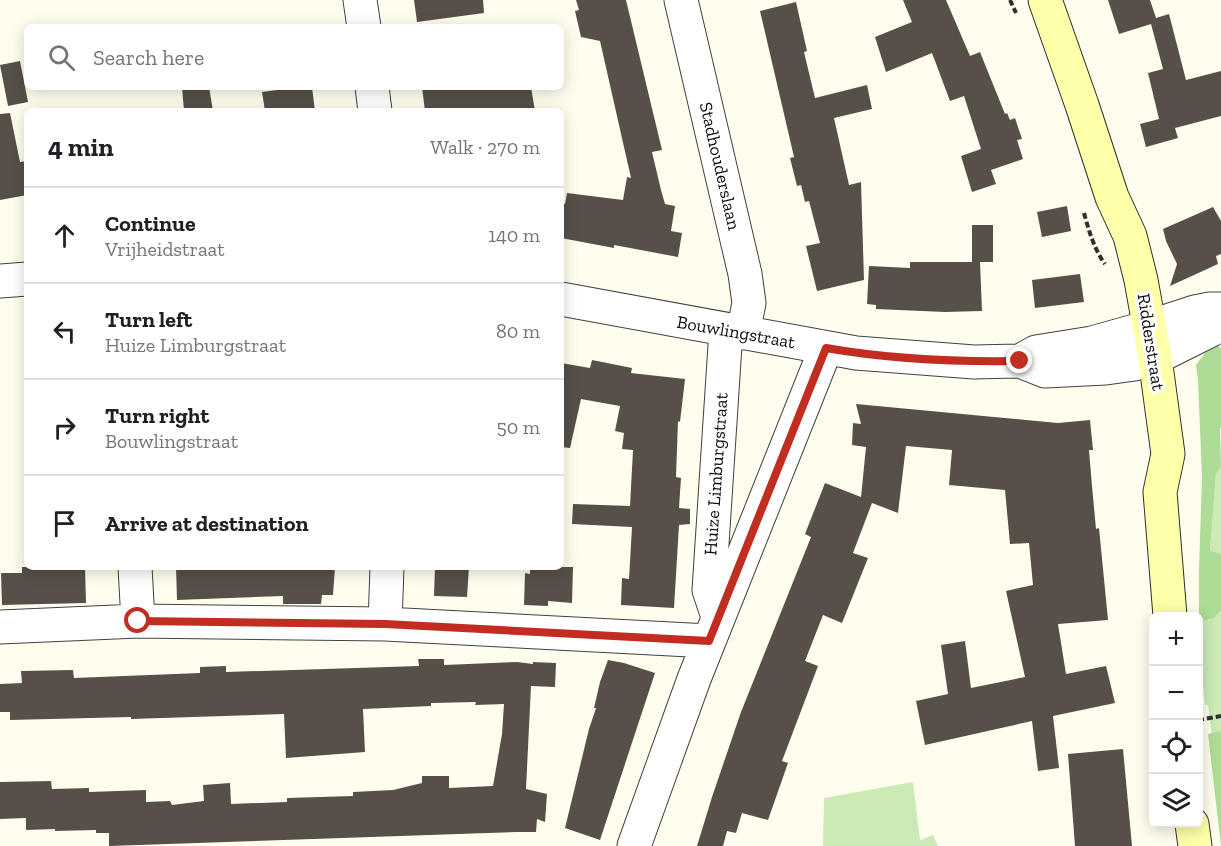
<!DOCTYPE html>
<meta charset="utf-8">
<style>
:root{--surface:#fff;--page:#f2f2f2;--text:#202124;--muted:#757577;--line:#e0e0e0}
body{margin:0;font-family:"Zilla Slab",serif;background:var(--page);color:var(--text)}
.controls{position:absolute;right:18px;bottom:18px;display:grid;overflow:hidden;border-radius:9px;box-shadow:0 3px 15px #0003}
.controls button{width:54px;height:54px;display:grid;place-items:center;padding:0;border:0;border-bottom:2px solid var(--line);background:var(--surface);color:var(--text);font:30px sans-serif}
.stop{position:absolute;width:18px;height:18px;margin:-14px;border:4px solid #c12e21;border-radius:50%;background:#fff}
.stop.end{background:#c12e21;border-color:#fff;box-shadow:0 2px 6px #0008}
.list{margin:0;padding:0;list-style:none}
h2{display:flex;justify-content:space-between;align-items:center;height:78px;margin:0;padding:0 24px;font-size:26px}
h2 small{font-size:20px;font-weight:400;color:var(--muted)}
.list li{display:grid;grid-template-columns:39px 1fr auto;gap:18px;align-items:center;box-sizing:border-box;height:96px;padding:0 24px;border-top:2px solid var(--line)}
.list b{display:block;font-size:22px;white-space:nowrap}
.list p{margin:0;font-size:20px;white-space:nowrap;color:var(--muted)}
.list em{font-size:20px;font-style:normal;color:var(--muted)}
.icon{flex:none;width:33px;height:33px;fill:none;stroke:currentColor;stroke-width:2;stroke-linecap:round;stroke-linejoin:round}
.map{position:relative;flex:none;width:1221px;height:846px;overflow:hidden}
.search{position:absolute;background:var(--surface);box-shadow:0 3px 15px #0003;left:24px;top:24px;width:540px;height:66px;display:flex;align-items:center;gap:15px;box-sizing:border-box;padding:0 21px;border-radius:9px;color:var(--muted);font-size:22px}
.panel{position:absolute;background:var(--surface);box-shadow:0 3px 15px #0003;left:24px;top:108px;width:540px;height:462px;border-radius:9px}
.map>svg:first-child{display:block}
.green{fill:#cbeab6}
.forest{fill:#acdc95}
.building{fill:#565049}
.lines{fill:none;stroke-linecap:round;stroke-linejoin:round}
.street-casing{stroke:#404040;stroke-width:35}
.secondary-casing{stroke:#2f2f2f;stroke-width:35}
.path{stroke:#2f2f2f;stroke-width:4;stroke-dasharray:6 3;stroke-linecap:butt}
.street{stroke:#fff;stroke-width:33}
.secondary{stroke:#feffa9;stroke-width:33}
.route{stroke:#c12e21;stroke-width:8}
.labels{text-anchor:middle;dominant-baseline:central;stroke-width:6;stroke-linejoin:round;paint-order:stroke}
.street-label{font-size:18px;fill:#0d0d0d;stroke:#fff}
</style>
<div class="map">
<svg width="1221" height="846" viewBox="0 0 1221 846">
<rect width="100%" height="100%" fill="#fffeee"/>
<path class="green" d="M 1221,467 L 1221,554 L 1210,552 L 1216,474 Z
M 1221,610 L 1221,810 L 1208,705 L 1205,705 L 1200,660 L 1199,622 L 1214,618 Z
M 913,782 L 920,840 L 933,835 L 938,846 L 823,846 L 824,798 Z"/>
<path class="forest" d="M 1218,346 L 1221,348 L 1221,427 L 1220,429 L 1221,467 L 1216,474 L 1210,551 L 1221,554 L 1221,610 L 1214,618 L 1199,622 L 1199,568 L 1202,478 L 1198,380 L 1196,365 L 1205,353 Z
M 1221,731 L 1221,846 L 1208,734 Z"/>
<path class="building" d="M 414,0 L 483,0 L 484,13 L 417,22 Z
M 576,0 L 626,0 L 662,150 L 652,152 L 661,190 L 665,204 L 675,206 L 671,231 L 682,233 L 678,257 L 614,245 L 614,248 L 561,238 L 561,203 L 565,204 L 567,193 L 623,200 L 627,177 L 631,178 L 600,41 L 581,37 L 575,11 L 579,10 Z
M 903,0 L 946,0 L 970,56 L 980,52 L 1005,114 L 1007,113 L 1010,120 L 1015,118 L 1022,139 L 1017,140 L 1023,159 L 991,170 L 996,184 L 972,192 L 961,156 L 981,149 L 964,96 L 950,101 L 932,53 L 886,72 L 875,37 L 912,22 Z
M 1108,0 L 1150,0 L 1156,18 L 1169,14 L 1186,80 L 1221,71 L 1221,116 L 1175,128 L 1178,138 L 1146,147 L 1140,124 L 1159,119 L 1148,73 L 1163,69 L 1151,24 L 1119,34 Z
M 796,2 L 807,51 L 804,52 L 815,98 L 867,85 L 872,109 L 834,118 L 849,185 L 861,182 L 864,280 L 817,291 L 806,246 L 820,243 L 809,201 L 805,202 L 801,185 L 797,186 L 790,158 L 794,157 L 760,11 Z
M 20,61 L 28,102 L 8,106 L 0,65 Z
M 182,87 L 209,87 L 213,111 L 184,111 Z
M 299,87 L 312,87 L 315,111 L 265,111 L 262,92 Z
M 422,87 L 531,87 L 535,111 L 425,111 Z
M 10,113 L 20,162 L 27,161 L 27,195 L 0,200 L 0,114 Z
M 1067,206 L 1071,231 L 1042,237 L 1037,212 Z
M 1213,207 L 1221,221 L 1221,254 L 1216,256 L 1218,264 L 1170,286 L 1177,264 L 1166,241 L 1163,229 Z
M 972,225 L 993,225 L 993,262 L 980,262 L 982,311 L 945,312 L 876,309 L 876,305 L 867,304 L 869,266 L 910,268 L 910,262 L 972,262 Z
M 1080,274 L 1084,302 L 1035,308 L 1032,280 Z
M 592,360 L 632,368 L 631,373 L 685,379 L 680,422 L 678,421 L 676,477 L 681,478 L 679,508 L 690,509 L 690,524 L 679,525 L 674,608 L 621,605 L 622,578 L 629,579 L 632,527 L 572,524 L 573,504 L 630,506 L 633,450 L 622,449 L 624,433 L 615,431 L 620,406 L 581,399 L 570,448 L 561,447 L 561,363 L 590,368 Z
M 856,404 L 1058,423 L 1090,420 L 1093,450 L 1089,450 L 1092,486 L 1096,529 L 1099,528 L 1108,620 L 1058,624 L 1066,674 L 1106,666 L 1115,703 L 1053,716 L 1059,768 L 1038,771 L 1032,721 L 925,745 L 916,701 L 948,694 L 941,645 L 965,641 L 971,688 L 1025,677 L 1006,591 L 1033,585 L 1029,543 L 1010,544 L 1005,490 L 949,485 L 952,450 L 906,446 L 898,513 L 872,503 L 853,553 L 868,558 L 842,623 L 823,615 L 805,661 L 818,666 L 782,761 L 788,763 L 768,820 L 742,813 L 736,833 L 727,831 L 723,846 L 697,846 L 712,797 L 741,712 L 811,537 L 805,534 L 825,483 L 861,497 L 866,447 L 852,445 L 853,423 L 861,424 Z
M 22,567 L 85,567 L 86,603 L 2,605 L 1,573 L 22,573 Z
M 176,567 L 335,567 L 333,595 L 322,595 L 321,604 L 283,604 L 283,596 L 177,600 Z
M 435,567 L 469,567 L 467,597 L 434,596 Z
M 530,567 L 573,567 L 572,603 L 548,601 L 548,606 L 524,605 L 525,573 L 530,574 Z
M 418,659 L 444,659 L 444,665 L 517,662 L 533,664 L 533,662 L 556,663 L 555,687 L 531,686 L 526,789 L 547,794 L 545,822 L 537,819 L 536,832 L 518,832 L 109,846 L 109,833 L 96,833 L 96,830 L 55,831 L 55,829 L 26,830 L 26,818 L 0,819 L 0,782 L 51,781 L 52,789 L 89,788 L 89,792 L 146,790 L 146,802 L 170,801 L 172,805 L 204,801 L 203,785 L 230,783 L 231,804 L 287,802 L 287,798 L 353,796 L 353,792 L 393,790 L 422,783 L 422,776 L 449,776 L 449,788 L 493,786 L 502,734 L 504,704 L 475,705 L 476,702 L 431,703 L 431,706 L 363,709 L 365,752 L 286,758 L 284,714 L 131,719 L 131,717 L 10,720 L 10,712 L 0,712 L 0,684 L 22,683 L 21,671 L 73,670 L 74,678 L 200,673 L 200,667 L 226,666 L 226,672 L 419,666 Z
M 608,660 L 624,663 L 655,673 L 600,840 L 565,828 L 589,729 L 596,708 L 594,708 L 600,682 Z
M 1123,749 L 1132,846 L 1075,846 L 1068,754 Z"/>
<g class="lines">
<g class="street-casing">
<path id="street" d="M 360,0 L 364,27
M 681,0 L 745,274 L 749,303 L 743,333
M 372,87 L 375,111
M 0,281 L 27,279
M 561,299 L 856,353 L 974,362 L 1020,361 L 1045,371 L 1106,368 L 1135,364 L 1155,358 L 1211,330 L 1221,321
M 1020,361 L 1036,352 L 1092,343 L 1149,327 L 1195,312 L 1210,309 L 1221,309
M 135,567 L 138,621
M 718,617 L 709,590 L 726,330
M 385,624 L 387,567
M 0,627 L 138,621 L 385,624 L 709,641
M 634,846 L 694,679 L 826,348"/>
</g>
<g class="secondary-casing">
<path id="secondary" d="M 1045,0 L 1082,105 L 1112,197 L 1130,236 L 1141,280 L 1155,358 L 1168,454 L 1160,492 L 1170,616
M 1192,824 L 1195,846"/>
</g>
<path class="path" d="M 1010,0 L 1016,13
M 1084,213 C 1089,231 1094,249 1105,264
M 1198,720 L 1221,716"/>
<use href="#street" class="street"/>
<use href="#secondary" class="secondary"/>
</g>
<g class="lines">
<path class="route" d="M 138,621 L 385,624 L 709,641 L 826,348 C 889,359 957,362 1020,361"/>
</g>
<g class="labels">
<g class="street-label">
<text transform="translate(720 166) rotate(77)">Stadhouderslaan</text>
<text transform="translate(736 332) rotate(10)">Bouwlingstraat</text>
<text transform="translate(1151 342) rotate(81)">Ridderstraat</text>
<text transform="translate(716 474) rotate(-86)">Huize Limburgstraat</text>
</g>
</g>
</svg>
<div class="controls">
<button>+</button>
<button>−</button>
<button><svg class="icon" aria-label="locate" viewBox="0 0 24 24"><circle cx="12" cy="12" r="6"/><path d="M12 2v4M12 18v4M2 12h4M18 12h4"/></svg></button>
<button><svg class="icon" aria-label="layers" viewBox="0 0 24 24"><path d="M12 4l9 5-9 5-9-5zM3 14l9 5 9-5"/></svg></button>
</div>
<div class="stop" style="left:138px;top:621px"></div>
<div class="stop end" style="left:1020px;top:361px"></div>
<div class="search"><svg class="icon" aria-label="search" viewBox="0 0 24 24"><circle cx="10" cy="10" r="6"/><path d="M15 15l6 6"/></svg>Search here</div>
<section class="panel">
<h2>4 min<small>Walk · 270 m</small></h2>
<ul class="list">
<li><svg class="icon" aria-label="ahead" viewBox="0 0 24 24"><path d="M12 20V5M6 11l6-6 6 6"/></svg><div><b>Continue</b><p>Vrijheidstraat</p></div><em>140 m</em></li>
<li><svg class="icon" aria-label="left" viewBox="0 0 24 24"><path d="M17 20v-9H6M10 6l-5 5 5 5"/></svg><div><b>Turn left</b><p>Huize Limburgstraat</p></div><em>80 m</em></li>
<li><svg class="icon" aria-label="right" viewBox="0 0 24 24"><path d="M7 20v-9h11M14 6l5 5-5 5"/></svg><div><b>Turn right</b><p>Bouwlingstraat</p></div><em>50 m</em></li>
<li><svg class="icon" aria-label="arrive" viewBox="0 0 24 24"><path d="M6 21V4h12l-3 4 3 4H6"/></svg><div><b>Arrive at destination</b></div></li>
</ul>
</section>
</div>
